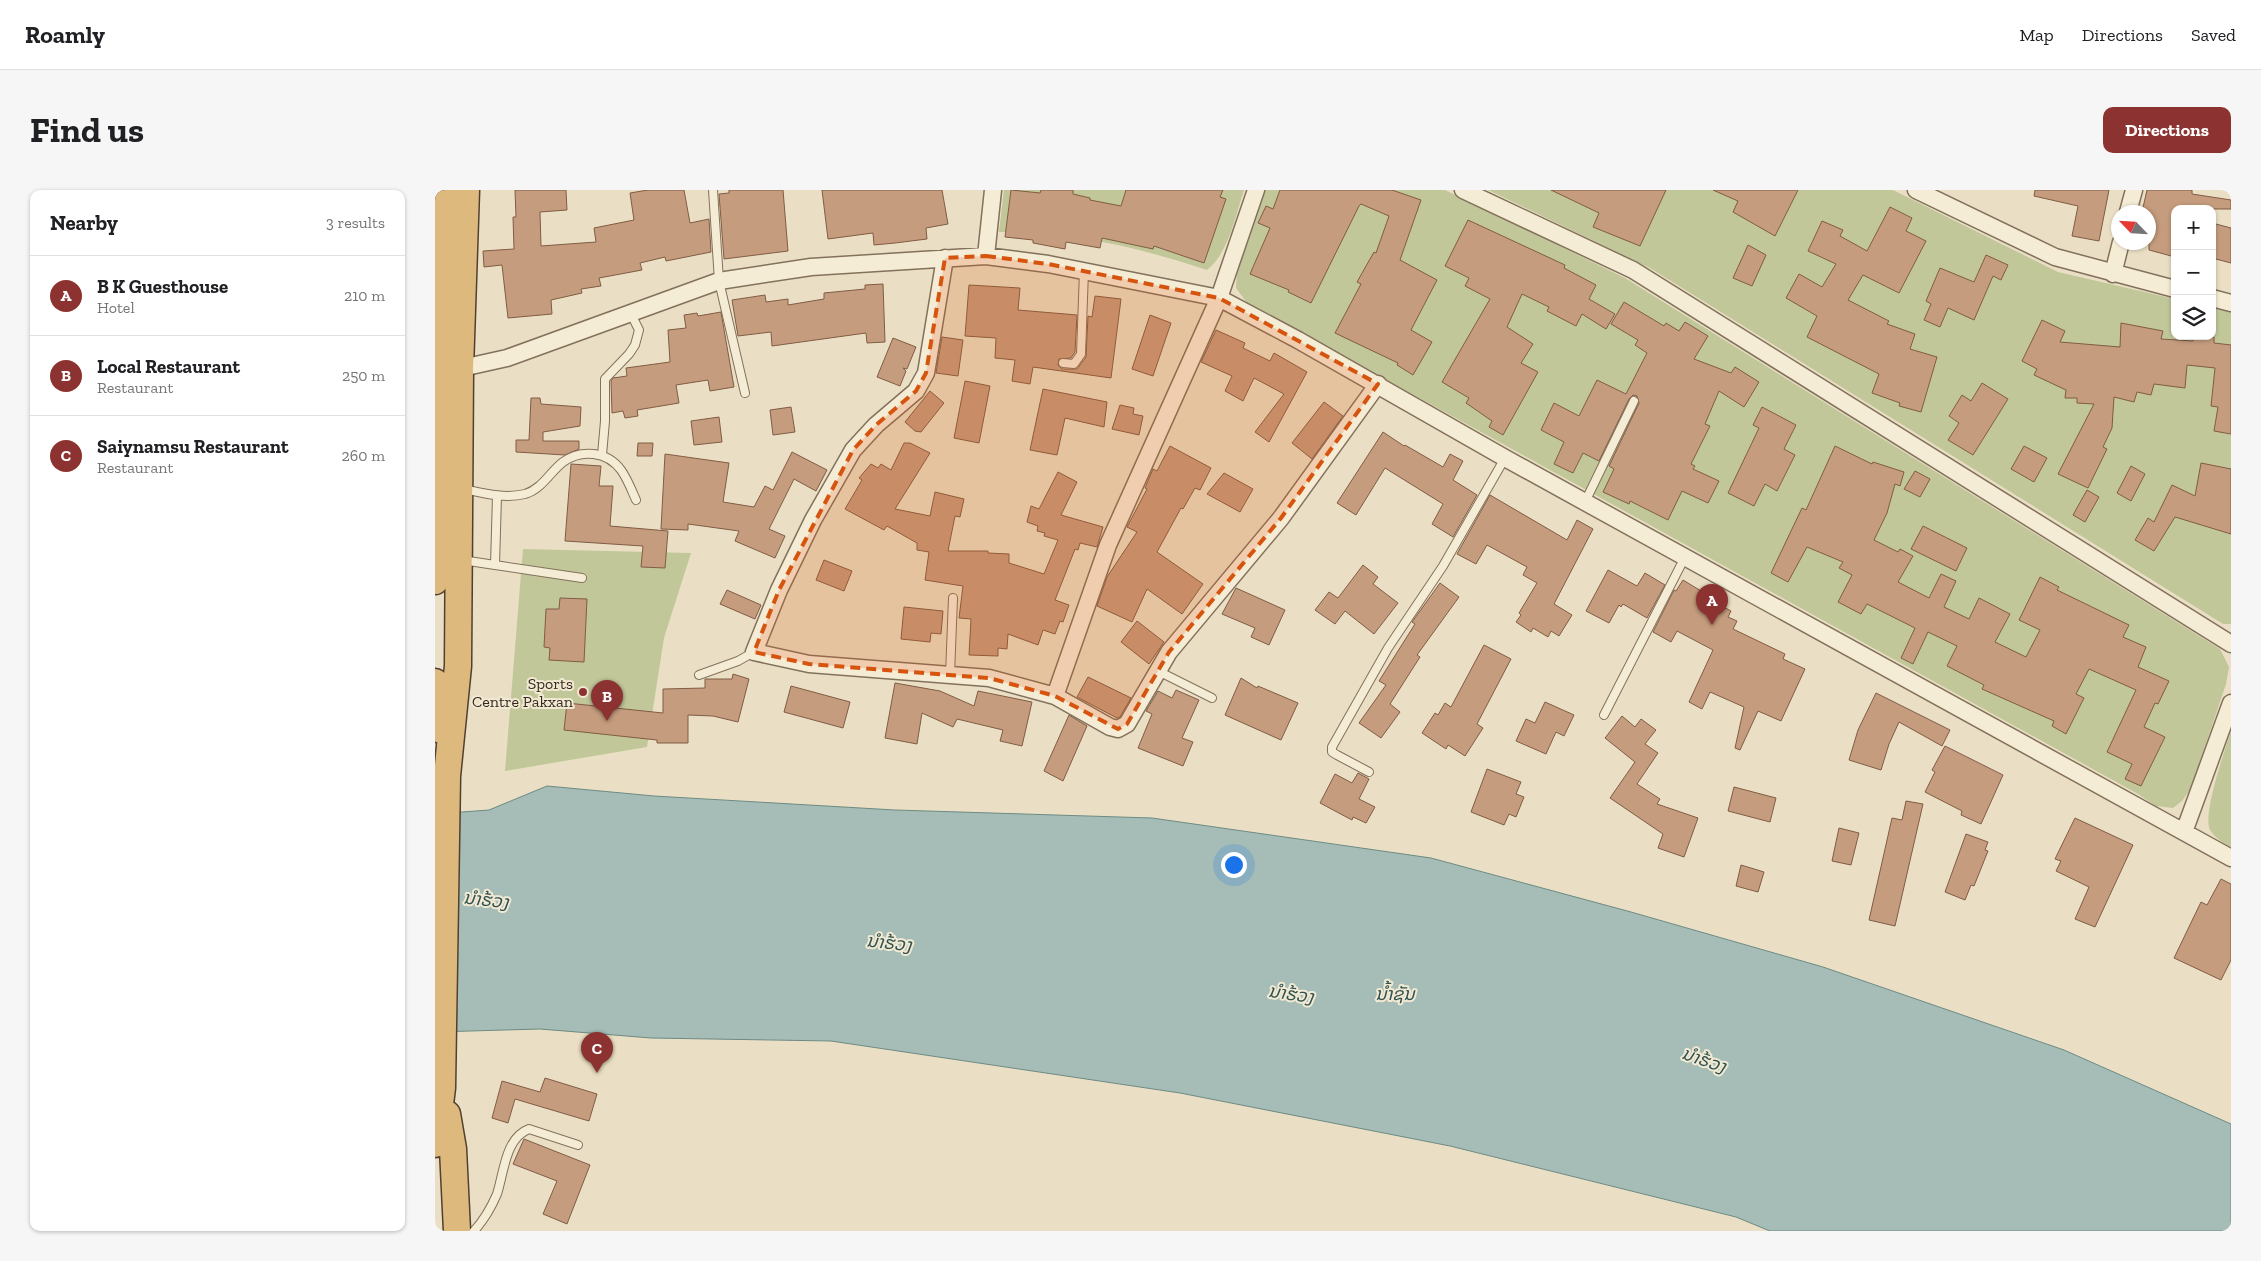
<!DOCTYPE html>
<meta charset="utf-8">
<style>
:root{--surface:#fff;--page:#f6f6f6;--text:#202124;--muted:#757577;--line:#e0e0e0;--accent:#8c3231}
body{margin:0;font-family:"Zilla Slab","Noto Sans Lao",serif;background:var(--page);color:var(--text)}
.controls{position:absolute;right:15px;top:15px;display:grid;overflow:hidden;border-radius:10px;box-shadow:0 1px 4px #0004}
.controls button{width:45px;height:45px;display:grid;place-items:center;padding:0;border:0;border-bottom:1px solid var(--line);background:var(--surface);color:var(--text);font:25px sans-serif}
.compass{position:absolute;left:1676px;top:15px;width:45px;height:45px;border-radius:50%;background:var(--surface);box-shadow:0 1px 4px #0004;rotate:295deg}
.you{position:absolute;left:798px;top:674px;width:18px;height:18px;margin:-12px;border:4px solid #fff;border-radius:50%;background:#1a73e8;box-shadow:0 0 0 8px #1a73e833}
.badge{display:grid;place-items:center;width:32px;height:32px;border-radius:50%;background:var(--accent);color:#fff;font-size:16px;font-weight:700}
.pin{position:absolute;translate:-50% -41px;filter:drop-shadow(0 1px 2px #0008)}
.pin::after{content:'';position:absolute;top:26px;width:18px;height:15px;background:inherit;clip-path:polygon(0 0,100% 0,50% 100%)}
.list{margin:0;padding:0;list-style:none}
h2{display:flex;justify-content:space-between;align-items:center;height:65px;margin:0;padding:0 20px;font-size:21px}
h2 small{font-size:16px;font-weight:400;color:var(--muted)}
.list li{display:grid;grid-template-columns:32px 1fr auto;gap:15px;align-items:center;box-sizing:border-box;height:80px;padding:0 20px;border-top:1px solid var(--line)}
.list b{display:block;font-size:19px;white-space:nowrap}
.list p{margin:0;font-size:16px;white-space:nowrap;color:var(--muted)}
.list em{font-size:16px;font-style:normal;color:var(--muted)}
.icon{flex:none;width:28px;height:28px;fill:none;stroke:currentColor;stroke-width:2;stroke-linecap:round;stroke-linejoin:round}
.map{position:relative;flex:none;width:1796px;height:1041px;overflow:hidden;border-radius:10px}
header{display:flex;align-items:center;gap:30px;box-sizing:border-box;height:70px;padding:0 25px;background:var(--surface);border-bottom:1px solid var(--line)}
header strong{font-size:24px}
nav{display:flex;gap:28px;margin-inline-start:auto;font-size:18px}
.intro{display:flex;align-items:center;justify-content:space-between;box-sizing:border-box;height:120px;padding:0 30px}
h1{margin:0;font-size:35px}
.button{padding:12px 22px;border-radius:10px;background:var(--accent);color:#fff;font-size:18px;font-weight:700}
main{display:flex;gap:30px;padding:0 30px}
aside{flex:1;background:var(--surface);border-radius:10px;box-shadow:0 1px 4px #0004}
.map>svg:first-child{display:block}
.green{fill:#c1c799}
.water{fill:#a5bdb6;stroke:#6d8a83}
.building{fill:#c59c7d;stroke:#805c44}
.lines{fill:none;stroke-linecap:round;stroke-linejoin:round}
.service-casing{stroke:#83715c;stroke-width:10}
.minor-casing{stroke:#83715c;stroke-width:19}
.trunk-casing{stroke:#514030;stroke-width:29}
.service{stroke:#f5ecd6;stroke-width:8}
.minor{stroke:#f5ecd6;stroke-width:16}
.trunk{stroke:#deb97e;stroke-width:26}
.marked{fill:#d6540e;fill-opacity:0.2;stroke:#d6540e;stroke-width:4;stroke-dasharray:10 6;stroke-linejoin:round}
.poi-dot{fill:#8c3231;stroke:#f2e9d3;stroke-width:2}
.labels{text-anchor:middle;dominant-baseline:central;stroke-width:4;stroke-linejoin:round;paint-order:stroke}
.poi-label{font-size:16px;fill:#34291f;stroke:#f2e9d3;text-anchor:end}
.water-label{font-size:18px;font-style:italic;fill:#2f5251;stroke:#f2e9d3}
</style>
<header>
<strong>Roamly</strong>
<nav><a>Map</a><a>Directions</a><a>Saved</a></nav>
</header>
<div class="intro"><h1>Find us</h1><a class="button">Directions</a></div>
<main>
<aside>
<h2>Nearby<small>3 results</small></h2>
<ul class="list">
<li><span class="badge">A</span><div><b>B K Guesthouse</b><p>Hotel</p></div><em>210 m</em></li>
<li><span class="badge">B</span><div><b>Local Restaurant</b><p>Restaurant</p></div><em>250 m</em></li>
<li><span class="badge">C</span><div><b>Saiynamsu Restaurant</b><p>Restaurant</p></div><em>260 m</em></li>
</ul>
</aside>
<div class="map">
<svg width="1796" height="1041" viewBox="0 0 1796 1041">
<rect width="100%" height="100%" fill="#eadfc4"/>
<path class="green" d="M 569,0 L 809,0 C 800,27 794,62 772,80 C 702,57 639,42 564,42 Z
M 829,0 L 1010,0 L 1190,88 L 1785,459 L 1794,477 L 1791,494 L 1756,598 L 1747,611 L 1738,618 L 1721,616 L 1703,604 L 812,113 L 801,98 L 802,76 Z
M 1053,0 L 1458,0 L 1623,82 L 1740,109 L 1740,146 L 1777,146 L 1777,118 L 1796,122 L 1796,434 L 1788,434 L 1215,78 Z
M 88,359 L 256,363 L 229,448 L 212,557 L 70,581 Z
M 1796,542 L 1796,657 C 1788,653 1780,648 1775,640 C 1767,625 1790,559 1796,542 Z"/>
<path class="water" d="M 112,596 L 219,606 L 460,620 L 717,628 L 996,668 L 1196,722 L 1388,777 L 1629,860 L 1796,934 L 1796,1041 L 1335,1041 L 1301,1027 L 1015,956 L 745,903 L 396,851 L 216,848 L 105,839 L 0,842 L 0,624 L 54,620 Z"/>
<path class="building" d="M 80,0 L 131,0 L 132,20 L 105,22 L 106,56 L 161,52 L 159,38 L 199,30 L 195,3 L 213,0 L 249,0 L 255,33 L 274,29 L 276,62 L 231,71 L 230,67 L 205,73 L 207,80 L 164,88 L 166,96 L 146,99 L 147,103 L 116,110 L 117,124 L 73,128 L 67,75 L 49,77 L 48,61 L 79,59 L 78,27 L 81,27 Z
M 294,0 L 348,0 L 353,61 L 289,69 L 284,4 L 294,3 Z
M 387,0 L 507,0 L 513,34 L 491,38 L 492,49 L 460,53 L 439,55 L 438,43 L 393,49 Z
M 576,0 L 605,3 L 606,0 L 638,0 L 638,4 L 655,8 L 655,10 L 686,16 L 691,0 L 788,0 L 785,7 L 791,9 L 769,73 L 719,56 L 718,59 L 667,48 L 665,58 L 631,52 L 630,59 L 598,53 L 598,50 L 570,47 Z
M 845,0 L 957,0 L 986,10 L 965,70 L 1002,90 L 976,140 L 997,152 L 978,185 L 962,175 L 963,173 L 900,143 L 926,94 L 922,92 L 939,62 L 941,63 L 954,26 L 926,14 L 924,16 L 876,113 L 853,102 L 854,100 L 815,84 L 835,38 L 823,33 L 831,16 L 838,19 Z
M 1116,0 L 1231,0 L 1205,56 L 1158,37 L 1164,23 Z
M 1278,0 L 1363,0 L 1340,46 L 1298,22 L 1303,11 Z
M 1600,0 L 1674,0 L 1664,51 L 1637,46 L 1643,16 L 1599,6 Z
M 1712,0 L 1757,0 L 1757,4 L 1796,10 L 1796,19 L 1740,19 L 1740,67 L 1714,60 L 1714,22 L 1707,22 Z
M 1455,17 L 1477,28 L 1471,41 L 1491,51 L 1464,103 L 1428,85 L 1413,110 L 1454,131 L 1452,134 L 1480,144 L 1475,159 L 1502,167 L 1486,222 L 1464,216 L 1465,213 L 1437,203 L 1444,184 L 1372,147 L 1382,126 L 1351,108 L 1364,84 L 1387,97 L 1401,74 L 1373,61 L 1387,31 L 1408,40 L 1405,46 L 1432,61 Z
M 1033,30 L 1130,75 L 1129,78 L 1161,95 L 1154,109 L 1180,124 L 1171,139 L 1147,124 L 1141,136 L 1112,121 L 1114,117 L 1087,104 L 1072,137 L 1098,154 L 1086,173 L 1103,182 L 1068,245 L 1054,237 L 1057,231 L 1031,213 L 1034,208 L 1007,192 L 1055,109 L 1030,96 L 1034,88 L 1010,76 Z
M 1777,33 L 1796,38 L 1796,73 L 1777,68 Z
M 1313,55 L 1331,65 L 1317,96 L 1298,88 Z
M 1551,65 L 1573,75 L 1566,90 L 1558,86 L 1539,130 L 1513,118 L 1505,137 L 1489,130 L 1496,114 L 1491,111 L 1505,78 L 1539,92 Z
M 448,94 L 450,152 L 432,153 L 431,143 L 337,156 L 336,142 L 303,146 L 297,110 L 330,105 L 331,112 L 353,109 L 353,115 L 389,109 L 389,103 L 430,99 L 430,95 Z
M 534,95 L 585,98 L 583,120 L 642,125 L 640,162 L 636,168 L 624,169 L 623,175 L 627,179 L 642,179 L 651,167 L 653,126 L 657,127 L 660,106 L 686,109 L 676,188 L 598,177 L 595,194 L 577,191 L 580,170 L 560,168 L 561,148 L 530,146 Z
M 1189,112 L 1229,136 L 1231,133 L 1244,141 L 1250,132 L 1273,146 L 1259,169 L 1296,183 L 1300,177 L 1324,192 L 1309,217 L 1284,201 L 1270,234 L 1275,236 L 1256,274 L 1260,276 L 1258,279 L 1284,291 L 1273,313 L 1247,301 L 1233,330 L 1195,311 L 1194,314 L 1168,302 L 1179,279 L 1174,276 L 1204,213 L 1202,206 L 1198,205 L 1194,209 L 1164,271 L 1148,263 L 1138,283 L 1119,274 L 1129,252 L 1106,240 L 1119,213 L 1144,226 L 1162,190 L 1191,204 L 1212,163 L 1200,155 L 1203,150 L 1176,134 Z
M 286,122 L 299,197 L 275,201 L 273,190 L 241,195 L 244,213 L 202,220 L 203,226 L 190,228 L 188,221 L 177,223 L 176,191 L 178,188 L 192,186 L 191,178 L 235,172 L 233,140 L 251,138 L 249,125 L 262,123 L 263,126 Z
M 715,125 L 736,133 L 718,186 L 697,179 Z
M 1607,130 L 1630,141 L 1625,152 L 1685,157 L 1686,133 L 1728,141 L 1726,149 L 1758,151 L 1758,146 L 1769,146 L 1779,147 L 1779,153 L 1796,155 L 1796,244 L 1779,241 L 1783,217 L 1776,216 L 1780,178 L 1752,175 L 1750,198 L 1719,194 L 1716,205 L 1702,202 L 1699,212 L 1679,207 L 1677,238 L 1668,257 L 1672,259 L 1653,298 L 1623,284 L 1659,214 L 1642,213 L 1642,208 L 1630,208 L 1631,200 L 1599,185 L 1602,179 L 1587,171 Z
M 781,140 L 810,153 L 808,158 L 835,171 L 839,163 L 872,182 L 834,252 L 820,242 L 849,204 L 819,188 L 808,211 L 790,201 L 797,186 L 766,172 Z
M 507,147 L 528,150 L 523,186 L 501,183 Z
M 458,148 L 481,157 L 472,179 L 468,178 L 471,181 L 465,196 L 442,187 Z
M 530,191 L 555,196 L 544,253 L 519,248 Z
M 1547,193 L 1573,209 L 1538,265 L 1513,250 L 1524,233 L 1514,226 L 1527,205 L 1536,211 Z
M 608,199 L 672,212 L 669,237 L 630,228 L 622,265 L 595,260 Z
M 495,201 L 509,213 L 486,242 L 480,241 L 470,232 Z
M 96,208 L 105,208 L 106,214 L 146,217 L 145,236 L 108,242 L 108,251 L 144,251 L 144,259 L 130,265 L 81,262 L 81,250 L 94,250 Z
M 889,212 L 908,226 L 877,269 L 857,253 Z
M 685,215 L 699,218 L 698,224 L 708,226 L 704,245 L 677,239 Z
M 356,217 L 360,242 L 338,245 L 335,220 Z
M 1327,217 L 1361,235 L 1349,259 L 1360,265 L 1342,301 L 1330,294 L 1319,316 L 1293,303 L 1324,238 L 1318,235 Z
M 284,227 L 287,252 L 259,255 L 256,231 Z
M 948,242 L 969,256 L 970,255 L 1008,277 L 1015,264 L 1028,271 L 1018,290 L 1042,305 L 1018,347 L 997,334 L 1008,314 L 950,278 L 921,325 L 902,313 Z
M 203,253 L 218,253 L 217,266 L 202,266 Z
M 469,253 L 475,253 L 495,263 L 460,319 L 495,326 L 500,302 L 529,309 L 525,327 L 520,326 L 513,361 L 553,361 L 553,363 L 574,364 L 574,373 L 609,384 L 623,350 L 609,346 L 610,343 L 602,341 L 603,336 L 592,332 L 596,316 L 604,319 L 623,282 L 642,292 L 626,325 L 668,337 L 662,357 L 645,353 L 643,360 L 640,359 L 620,410 L 634,415 L 628,432 L 625,431 L 620,444 L 608,440 L 603,455 L 573,444 L 572,459 L 563,458 L 563,466 L 534,465 L 536,429 L 524,428 L 528,396 L 490,390 L 494,362 L 482,360 L 482,353 L 452,336 L 449,340 L 410,319 L 427,290 L 424,288 L 436,274 L 443,278 L 446,274 L 456,280 Z
M 735,256 L 776,278 L 765,300 L 760,298 L 748,319 L 746,318 L 722,362 L 768,394 L 747,424 L 712,399 L 697,432 L 662,416 L 672,387 L 702,342 L 692,337 L 712,299 L 710,298 L 718,279 L 722,281 Z
M 1400,256 L 1437,274 L 1438,272 L 1469,282 L 1465,296 L 1460,294 L 1452,323 L 1439,350 L 1463,362 L 1465,359 L 1478,366 L 1463,392 L 1494,408 L 1506,384 L 1521,391 L 1509,417 L 1534,429 L 1544,408 L 1575,424 L 1560,452 L 1591,467 L 1605,440 L 1584,430 L 1605,387 L 1624,397 L 1622,400 L 1694,435 L 1688,447 L 1711,457 L 1703,477 L 1734,491 L 1723,514 L 1720,513 L 1709,537 L 1730,547 L 1706,596 L 1690,589 L 1697,574 L 1672,562 L 1701,500 L 1654,479 L 1641,504 L 1649,508 L 1631,544 L 1617,536 L 1619,531 L 1547,499 L 1549,495 L 1512,476 L 1522,456 L 1493,442 L 1478,474 L 1466,468 L 1480,438 L 1432,414 L 1426,424 L 1403,412 L 1417,385 L 1404,378 L 1408,372 L 1372,357 L 1353,392 L 1336,383 L 1367,318 L 1371,320 Z
M 1589,256 L 1612,268 L 1599,292 L 1576,279 Z
M 357,262 L 392,280 L 381,301 L 359,289 L 334,339 L 350,346 L 340,368 L 300,351 L 304,341 L 253,334 L 253,340 L 226,339 L 230,264 L 294,273 L 288,312 L 319,317 L 330,296 L 338,300 Z
M 1766,273 L 1796,279 L 1796,344 L 1740,327 L 1719,361 L 1700,350 L 1713,328 L 1719,332 L 1737,295 L 1760,306 Z
M 136,274 L 166,276 L 164,296 L 178,296 L 175,336 L 233,341 L 230,378 L 206,377 L 208,356 L 130,351 Z
M 1696,276 L 1710,284 L 1696,311 L 1682,303 Z
M 1480,281 L 1495,289 L 1485,307 L 1469,299 Z
M 789,283 L 818,299 L 805,322 L 772,304 Z
M 1652,300 L 1664,307 L 1650,332 L 1638,325 Z
M 1055,305 L 1132,350 L 1142,330 L 1158,339 L 1119,414 L 1137,425 L 1124,446 L 1116,441 L 1113,447 L 1098,438 L 1096,442 L 1081,432 L 1086,425 L 1084,423 L 1102,393 L 1088,385 L 1092,377 L 1052,355 L 1041,374 L 1022,364 Z
M 1488,336 L 1532,358 L 1521,381 L 1476,359 Z
M 389,370 L 417,381 L 409,401 L 381,390 Z
M 928,375 L 943,387 L 938,394 L 963,413 L 939,444 L 910,421 L 900,434 L 880,420 L 894,402 L 903,408 Z
M 1173,380 L 1202,396 L 1210,383 L 1230,395 L 1212,428 L 1188,414 L 1186,417 L 1184,415 L 1174,433 L 1151,421 Z
M 1248,390 L 1266,401 L 1264,404 L 1296,421 L 1293,427 L 1302,431 L 1298,439 L 1350,464 L 1348,469 L 1370,479 L 1346,531 L 1323,521 L 1305,560 L 1300,558 L 1309,517 L 1275,502 L 1267,519 L 1254,512 L 1278,460 L 1242,441 L 1236,452 L 1218,442 L 1239,400 L 1241,401 Z
M 1005,393 L 1024,407 L 982,465 L 985,467 L 955,514 L 965,522 L 946,548 L 924,533 L 951,495 L 944,491 L 980,434 L 977,432 Z
M 801,398 L 850,420 L 834,455 L 816,447 L 820,438 L 787,424 Z
M 292,400 L 326,415 L 320,429 L 285,414 Z
M 125,408 L 152,409 L 149,472 L 114,470 L 115,458 L 109,457 L 111,419 L 124,419 Z
M 469,417 L 508,421 L 506,444 L 496,443 L 495,452 L 466,449 Z
M 702,431 L 729,452 L 714,474 L 686,452 Z
M 1049,455 L 1076,469 L 1042,534 L 1048,538 L 1030,566 L 1013,555 L 1011,559 L 987,543 L 1000,523 L 1003,525 L 1010,513 L 1016,517 Z
M 298,484 L 314,489 L 303,532 L 278,526 L 253,525 L 253,553 L 222,553 L 222,550 L 129,540 L 132,513 L 228,523 L 228,499 L 270,498 L 270,489 L 297,489 Z
M 653,487 L 696,508 L 685,527 L 682,528 L 642,507 Z
M 806,488 L 822,498 L 823,496 L 863,513 L 846,550 L 790,525 Z
M 460,493 L 505,501 L 539,516 L 543,501 L 597,512 L 587,556 L 565,551 L 568,540 L 522,529 L 518,537 L 487,523 L 482,554 L 450,548 Z
M 356,496 L 415,512 L 408,538 L 349,522 Z
M 741,500 L 764,510 L 747,548 L 758,552 L 748,576 L 703,558 L 717,524 L 711,521 L 723,501 L 737,508 Z
M 1441,503 L 1515,540 L 1507,556 L 1464,532 L 1454,554 L 1446,580 L 1414,570 L 1423,540 Z
M 1110,512 L 1139,525 L 1129,546 L 1121,542 L 1111,564 L 1081,551 L 1091,529 L 1100,533 Z
M 634,525 L 652,536 L 628,591 L 609,581 Z
M 1187,526 L 1200,537 L 1206,529 L 1221,540 L 1210,554 L 1223,563 L 1202,594 L 1225,609 L 1222,614 L 1263,628 L 1249,667 L 1223,658 L 1228,644 L 1175,608 L 1200,572 L 1170,548 Z
M 1510,556 L 1568,585 L 1546,634 L 1526,625 L 1527,621 L 1490,602 L 1500,582 L 1497,580 Z
M 1052,579 L 1086,592 L 1081,604 L 1089,607 L 1081,627 L 1074,624 L 1069,635 L 1036,622 Z
M 923,583 L 934,589 L 924,609 L 940,617 L 931,633 L 918,627 L 917,630 L 885,613 L 900,584 L 917,593 Z
M 1299,597 L 1341,608 L 1335,632 L 1293,621 Z
M 1471,611 L 1488,614 L 1460,736 L 1434,730 L 1457,628 L 1467,630 Z
M 1640,628 L 1698,655 L 1660,737 L 1640,729 L 1654,697 L 1621,681 L 1626,671 L 1620,669 Z
M 1404,638 L 1424,643 L 1416,675 L 1397,671 Z
M 1531,644 L 1553,652 L 1550,660 L 1553,661 L 1539,696 L 1536,695 L 1530,710 L 1510,702 Z
M 1306,675 L 1329,682 L 1323,702 L 1301,696 Z
M 1786,689 L 1796,694 L 1796,770 L 1786,790 L 1739,768 L 1766,712 L 1772,715 Z
M 110,888 L 162,904 L 154,931 L 80,909 L 73,933 L 57,928 L 67,891 L 105,902 Z
M 89,949 L 155,975 L 132,1034 L 108,1024 L 122,991 L 78,974 Z"/>
<g class="lines">
<g class="service-casing">
<path id="service" d="M 278,0 L 284,91 L 310,203
M 628,173 L 639,174 L 646,164 L 649,81
M 167,265 L 170,231 L 170,189 L 194,164 L 200,155 L 204,140 L 196,124
M 29,299 C 48,303 69,309 90,304 C 107,299 115,282 128,272 C 146,259 172,261 186,280 C 192,288 197,301 201,310
M 1150,312 L 1199,211
M 27,370 L 60,375 L 62,306
M 60,375 L 147,388
M 723,481 L 777,508
M 264,485 L 303,471 L 319,462
M 515,485 L 518,408
M 1169,525 L 1250,367
M 934,582 L 902,565 L 897,562 L 897,557 L 953,458 L 1008,376 L 1070,268
M 39,1041 C 49,1030 56,1018 62,1004 C 69,983 70,948 94,939 L 143,955"/>
</g>
<g class="minor-casing">
<path id="minor" d="M 1028,0 L 1198,80 L 1796,454
M 1481,0 L 1620,67 L 1740,99
M 1693,22 L 1699,0
M 551,66 L 558,0
M 510,68 L 491,183 L 481,201 L 441,235 L 418,260 L 378,330 L 344,400 L 319,462 L 374,474 L 554,488 L 620,506 L 675,537 L 683,539 L 692,534 L 734,462 L 846,328 L 943,194
M 1678,84 L 1686,52
M 1777,108 L 1796,113
M 18,180 L 72,168 L 284,91 L 376,77 L 551,66 L 613,74 L 784,108 L 863,150 L 1070,268 L 1796,668
M 620,506 L 673,355 L 784,108 L 821,0
M 1749,642 L 1796,513"/>
</g>
<g class="trunk-casing">
<path id="trunk" d="M 0,391 L 9,0
M 0,492 L 6,540
M 12,924 L 18,959 L 22,1041
M 0,954 L 7,898 L 12,586 L 23,476 L 25,179 L 31,0"/>
</g>
<use href="#service" class="service"/>
<use href="#minor" class="minor"/>
<use href="#trunk" class="trunk"/>
</g>
<path class="marked" d="M 551,66 L 613,74 L 784,108 L 943,194 L 846,328 L 734,462 L 692,534 L 683,539 L 620,506 L 554,488 L 374,474 L 319,462 L 344,400 L 418,260 L 441,235 L 481,201 L 491,183 L 510,68 Z"/>
<circle class="poi-dot" cx="148" cy="502" r="5"/>
<g class="labels">
<g class="poi-label">
<text x="138" y="493">Sports<tspan x="138" dy="18">Centre Pakxan</tspan></text>
</g>
<g class="water-label">
<text transform="translate(51 710) rotate(6)">ນຳ້ຮວງ</text>
<text transform="translate(454 753) rotate(6)">ນຳ້ຮວງ</text>
<text transform="translate(856 804) rotate(8)">ນຳ້ຮວງ</text>
<text x="960" y="804">ນ້ຳຊັນ</text>
<text transform="translate(1269 870) rotate(19)">ນຳ້ຮວງ</text>
</g>
</g>
</svg>
<div class="controls">
<button>+</button>
<button>−</button>
<button><svg class="icon" aria-label="layers" viewBox="0 0 24 24"><path d="M12 4l9 5-9 5-9-5zM3 14l9 5 9-5"/></svg></button>
</div>
<svg class="compass" viewBox="-18 -18 36 36"><path d="M0-13l5 13h-10z" fill="#e53935"/><path d="M0 13l5-13h-10z" fill="#757577"/></svg>
<div class="you"></div>
<div class="pin badge" style="left:1277px;top:435px">A</div>
<div class="pin badge" style="left:172px;top:531px">B</div>
<div class="pin badge" style="left:162px;top:883px">C</div>
</div>
</main>
